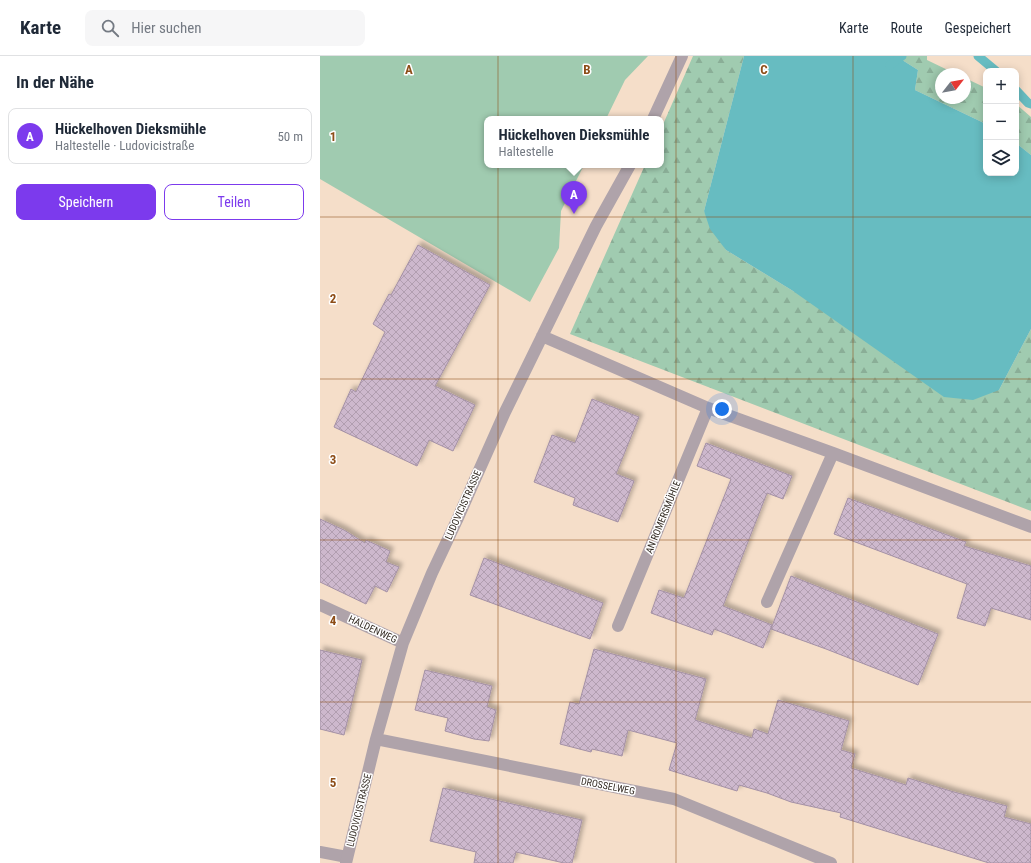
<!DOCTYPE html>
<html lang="de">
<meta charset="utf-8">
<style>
:root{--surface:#fff;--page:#f6f6f7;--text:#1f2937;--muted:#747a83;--line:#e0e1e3;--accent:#7c3aed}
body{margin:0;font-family:"Roboto Condensed",sans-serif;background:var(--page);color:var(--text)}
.controls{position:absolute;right:12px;top:12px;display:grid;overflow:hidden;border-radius:8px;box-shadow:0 2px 10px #0003}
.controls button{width:36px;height:36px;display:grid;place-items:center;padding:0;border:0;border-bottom:1px solid var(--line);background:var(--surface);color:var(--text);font:20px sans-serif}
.compass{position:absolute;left:615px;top:12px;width:36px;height:36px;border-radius:50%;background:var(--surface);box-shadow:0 2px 10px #0003;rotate:59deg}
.you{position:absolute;left:402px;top:353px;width:14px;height:14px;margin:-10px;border:3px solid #fff;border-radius:50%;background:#1a73e8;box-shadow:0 0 0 6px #1a73e833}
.badge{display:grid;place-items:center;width:26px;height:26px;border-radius:50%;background:var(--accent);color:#fff;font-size:13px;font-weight:700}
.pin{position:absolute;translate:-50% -33px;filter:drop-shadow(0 1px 2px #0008)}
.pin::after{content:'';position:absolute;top:21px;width:14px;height:12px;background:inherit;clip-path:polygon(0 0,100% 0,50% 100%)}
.popup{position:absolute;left:164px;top:60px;width:180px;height:52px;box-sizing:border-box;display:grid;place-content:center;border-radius:8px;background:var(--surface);filter:drop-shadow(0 1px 3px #0005);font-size:13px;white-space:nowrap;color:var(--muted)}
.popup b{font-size:15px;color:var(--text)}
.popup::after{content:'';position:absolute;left:50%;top:100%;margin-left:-8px;border:8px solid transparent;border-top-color:var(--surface)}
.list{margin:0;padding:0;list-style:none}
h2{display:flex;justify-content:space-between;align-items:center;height:52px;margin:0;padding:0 16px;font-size:17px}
h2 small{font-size:13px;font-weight:400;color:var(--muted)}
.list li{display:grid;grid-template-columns:26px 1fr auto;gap:12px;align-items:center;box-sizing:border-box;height:56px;margin:0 8px 8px;padding:0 8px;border:1px solid var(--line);border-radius:8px}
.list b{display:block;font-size:15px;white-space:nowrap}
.list p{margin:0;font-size:13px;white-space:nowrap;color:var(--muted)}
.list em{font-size:13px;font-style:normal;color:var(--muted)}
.actions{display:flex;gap:8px;padding:12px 16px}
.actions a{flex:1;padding:9px 0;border:1px solid var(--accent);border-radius:8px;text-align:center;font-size:14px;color:var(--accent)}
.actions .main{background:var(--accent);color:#fff}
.icon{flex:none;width:22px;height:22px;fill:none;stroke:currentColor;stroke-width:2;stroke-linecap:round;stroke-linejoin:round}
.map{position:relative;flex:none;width:711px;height:807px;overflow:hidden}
header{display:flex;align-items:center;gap:24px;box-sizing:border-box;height:56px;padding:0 20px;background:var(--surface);border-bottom:1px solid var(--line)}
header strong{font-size:19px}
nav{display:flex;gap:22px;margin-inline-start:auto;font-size:14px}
.search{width:280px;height:36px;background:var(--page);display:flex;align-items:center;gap:10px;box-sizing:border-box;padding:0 14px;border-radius:8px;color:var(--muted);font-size:15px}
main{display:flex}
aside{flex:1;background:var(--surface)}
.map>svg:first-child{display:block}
.grass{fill:#a0cbb0}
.forest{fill:url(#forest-firs)}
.water{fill:#67bcc1}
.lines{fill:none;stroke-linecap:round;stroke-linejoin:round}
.stream{stroke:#67bcc1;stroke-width:9}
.building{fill:url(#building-cross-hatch);stroke:#a491a5;filter:url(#shadow)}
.lane{stroke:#afa3aa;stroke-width:12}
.street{stroke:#afa3aa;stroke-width:12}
.grid{fill:none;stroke:#8d4d17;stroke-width:1;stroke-opacity:0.55}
.labels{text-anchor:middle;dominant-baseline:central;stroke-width:3;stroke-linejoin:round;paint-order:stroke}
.street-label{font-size:10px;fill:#342c24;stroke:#fff}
.grid-label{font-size:13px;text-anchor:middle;font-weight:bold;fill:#8d4d17;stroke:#fff;stroke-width:3;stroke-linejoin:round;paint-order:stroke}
</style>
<header>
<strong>Karte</strong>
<div class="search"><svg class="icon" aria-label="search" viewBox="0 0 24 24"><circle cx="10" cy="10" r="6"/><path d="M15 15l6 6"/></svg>Hier suchen</div>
<nav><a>Karte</a><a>Route</a><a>Gespeichert</a></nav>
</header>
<main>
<aside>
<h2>In der Nähe<small></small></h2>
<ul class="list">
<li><span class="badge">A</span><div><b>Hückelhoven Dieksmühle</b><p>Haltestelle · Ludovicistraße</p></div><em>50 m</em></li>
</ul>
<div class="actions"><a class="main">Speichern</a><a>Teilen</a></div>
</aside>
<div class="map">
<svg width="711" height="807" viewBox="0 0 711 807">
<defs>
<pattern id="forest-firs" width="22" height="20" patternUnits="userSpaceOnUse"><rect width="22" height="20" fill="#a0cbb0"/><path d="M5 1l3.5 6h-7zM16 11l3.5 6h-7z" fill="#8aae97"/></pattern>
<pattern id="building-cross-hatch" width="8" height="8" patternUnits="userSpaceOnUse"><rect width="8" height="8" fill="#cdb8cd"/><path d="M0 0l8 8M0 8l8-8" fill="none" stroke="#b19eb0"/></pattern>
<filter id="shadow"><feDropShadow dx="3.5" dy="-3.5" stdDeviation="2" flood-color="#0004"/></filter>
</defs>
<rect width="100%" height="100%" fill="#f5dec9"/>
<path class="grass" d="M 0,0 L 328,0 L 305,24 L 286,63 L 167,63 L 167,109 L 264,109 L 241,155 L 239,192 L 210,246 L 0,123 Z"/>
<path class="forest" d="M 373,0 L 424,0 L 384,155 L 406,194 L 473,235 L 679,334 L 711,273 L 711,455 L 250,278 L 325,109 L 341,109 L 341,73 Z
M 576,0 L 607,0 L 607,4 L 636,18 L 621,18 L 621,42 L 645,42 L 645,22 L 666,32 L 666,68 L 595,34 L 598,14 Z
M 696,48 L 711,61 L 711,99 L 696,87 Z"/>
<path class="water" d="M 424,0 L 576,0 L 598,14 L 595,34 L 666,68 L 666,117 L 696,117 L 696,87 L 711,99 L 711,273 L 679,334 L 653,344 L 624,341 L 473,235 L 406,194 L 390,173 L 384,155 Z"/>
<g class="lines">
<path class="stream" d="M 658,0 L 676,15
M 570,9 L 582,0
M 696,34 L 708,47 L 711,48"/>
</g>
<path class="building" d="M 98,189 L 170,229 L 115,330 L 155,349 L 133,395 L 109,384 L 97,410 L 14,371 L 31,333 L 36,336 L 65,276 L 53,268 L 69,238 L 71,239 Z
M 272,343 L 319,361 L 296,418 L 314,425 L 298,466 L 253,449 L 255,442 L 214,426 L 232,379 L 255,387 Z
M 386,387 L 472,420 L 463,443 L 447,437 L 403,550 L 452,569 L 443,592 L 394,573 L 392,579 L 331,557 L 339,534 L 364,542 L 411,423 L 377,410 Z
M 528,442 L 646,486 L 644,490 L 711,510 L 711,564 L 671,552 L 665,570 L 637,562 L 647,528 L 514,478 Z
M 0,463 L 24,474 L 45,487 L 46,484 L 70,495 L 66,506 L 79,511 L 67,536 L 55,530 L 46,548 L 0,526 Z
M 164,502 L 283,547 L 270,583 L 150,539 Z
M 471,520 L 618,578 L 598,629 L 506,593 L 451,573 Z
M 274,593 L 386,623 L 375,664 L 432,682 L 434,673 L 448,678 L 458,644 L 529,665 L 521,694 L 535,698 L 531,712 L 586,729 L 588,722 L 634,736 L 687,750 L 684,761 L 711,768 L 711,807 L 669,807 L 520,761 L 521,757 L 471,746 L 447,737 L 419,729 L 417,735 L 349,714 L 357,687 L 308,674 L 302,700 L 272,693 L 271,696 L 240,688 L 250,646 L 259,648 Z
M 0,594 L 42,604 L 24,679 L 0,673 Z
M 105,614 L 172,630 L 167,651 L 176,654 L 169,685 L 154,683 L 125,675 L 128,662 L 95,654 Z
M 123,732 L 262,764 L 252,807 L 244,807 L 196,796 L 193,807 L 154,807 L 156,796 L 110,785 Z"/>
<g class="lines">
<path class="lane" d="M 0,796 L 27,801"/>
<path class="street" d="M 333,63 L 362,0
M 222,280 L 388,352 L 513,397 L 711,471
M 447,546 L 513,397
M 0,549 L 83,587
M 298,570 L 388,352
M 56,683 L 354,743 L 511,807
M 26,807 L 56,683 L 83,587 L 112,517 L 137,464 L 185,356 L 276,170 L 310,109"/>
</g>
<path class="grid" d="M 178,0 L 178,807M 356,0 L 356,807M 533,0 L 533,807M 0,161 L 711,161M 0,323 L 711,323M 0,484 L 711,484M 0,646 L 711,646"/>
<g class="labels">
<g class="street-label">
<text transform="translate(143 449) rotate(-66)">LUDOVICISTRASSE</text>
<text transform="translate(343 461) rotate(-68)">AN ROMERSMÜHLE</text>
<text transform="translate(53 573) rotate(25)">HALDENWEG</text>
<text transform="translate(288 730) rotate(11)">DROSSELWEG</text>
<text transform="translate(39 754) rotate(-76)">LUDOVICISTRASSE</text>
</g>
</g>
<g class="grid-label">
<text x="89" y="18">A</text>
<text x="267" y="18">B</text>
<text x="444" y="18">C</text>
<text x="13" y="85">1</text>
<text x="13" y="247">2</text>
<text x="13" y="408">3</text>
<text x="13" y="569">4</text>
<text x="13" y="731">5</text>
</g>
</svg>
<div class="controls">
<button>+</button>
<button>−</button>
<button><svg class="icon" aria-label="layers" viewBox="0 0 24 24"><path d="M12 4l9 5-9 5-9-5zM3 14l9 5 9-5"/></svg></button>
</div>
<svg class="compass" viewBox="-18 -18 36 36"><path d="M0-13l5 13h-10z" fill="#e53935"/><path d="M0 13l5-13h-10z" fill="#747a83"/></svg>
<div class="you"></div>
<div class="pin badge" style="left:254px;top:158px">A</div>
<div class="popup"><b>Hückelhoven Dieksmühle</b>Haltestelle</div>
</div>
</main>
